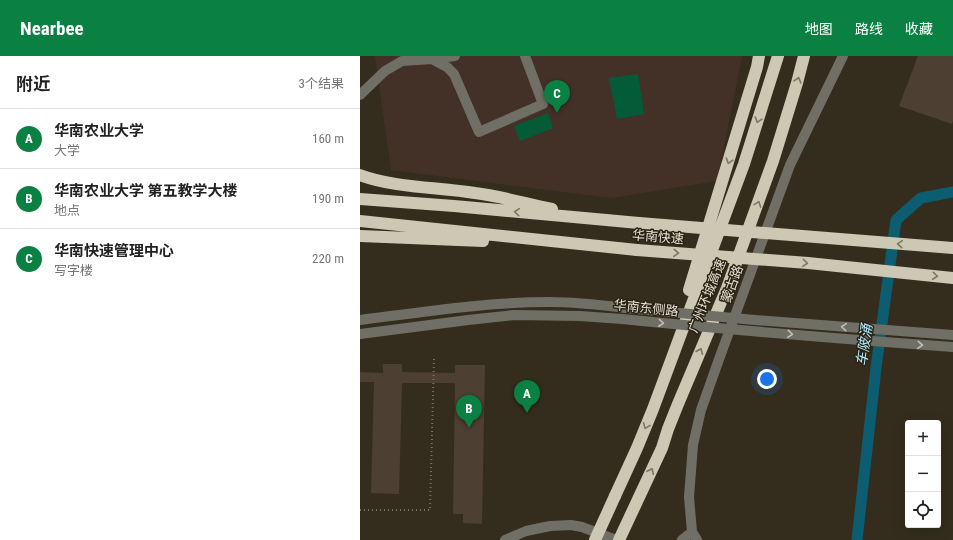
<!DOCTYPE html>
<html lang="zh">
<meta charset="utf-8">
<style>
:root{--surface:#fff;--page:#f2f2f2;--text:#222;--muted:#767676;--line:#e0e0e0;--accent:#0b8043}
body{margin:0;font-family:"Roboto Condensed","Noto Sans SC",sans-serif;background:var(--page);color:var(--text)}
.controls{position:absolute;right:12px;bottom:12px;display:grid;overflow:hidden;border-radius:4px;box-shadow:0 4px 16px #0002}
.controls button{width:36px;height:36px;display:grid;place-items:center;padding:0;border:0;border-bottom:1px solid var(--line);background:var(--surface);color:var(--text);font:20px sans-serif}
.you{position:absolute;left:407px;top:323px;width:14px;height:14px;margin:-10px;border:3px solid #fff;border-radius:50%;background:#1a73e8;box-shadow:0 0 0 6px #1a73e833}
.badge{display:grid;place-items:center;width:26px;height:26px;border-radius:50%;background:var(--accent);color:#fff;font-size:13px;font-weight:700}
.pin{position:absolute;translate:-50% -33px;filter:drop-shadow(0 1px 2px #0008)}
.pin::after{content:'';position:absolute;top:21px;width:14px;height:12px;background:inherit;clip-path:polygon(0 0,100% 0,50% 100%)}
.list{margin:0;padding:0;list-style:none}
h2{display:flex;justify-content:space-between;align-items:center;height:52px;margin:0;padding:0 16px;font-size:17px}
h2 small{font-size:13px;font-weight:400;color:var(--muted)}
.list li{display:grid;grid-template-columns:26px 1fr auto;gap:12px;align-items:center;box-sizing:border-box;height:60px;padding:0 16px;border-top:1px solid var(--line)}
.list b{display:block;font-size:15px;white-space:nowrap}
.list p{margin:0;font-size:13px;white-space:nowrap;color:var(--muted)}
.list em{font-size:13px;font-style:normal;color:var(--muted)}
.icon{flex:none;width:22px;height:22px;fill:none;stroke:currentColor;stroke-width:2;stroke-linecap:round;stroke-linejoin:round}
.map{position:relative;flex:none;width:593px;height:484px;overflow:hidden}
header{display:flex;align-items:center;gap:24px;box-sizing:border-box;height:56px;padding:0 20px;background:var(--accent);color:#fff}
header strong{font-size:19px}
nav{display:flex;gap:22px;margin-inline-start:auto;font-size:14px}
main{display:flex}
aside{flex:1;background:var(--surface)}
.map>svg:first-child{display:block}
.commercial{fill:#433128}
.green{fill:#045b38}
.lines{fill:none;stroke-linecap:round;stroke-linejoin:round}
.canal{stroke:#0c5d72;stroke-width:11}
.building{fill:#4e3f33}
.path{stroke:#787265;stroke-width:2;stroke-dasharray:1 3;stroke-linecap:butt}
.minor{stroke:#706f66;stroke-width:10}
.highway{stroke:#cdc8b3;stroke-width:12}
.minor-bridge{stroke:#706f66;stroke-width:10}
.highway-bridge{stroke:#cdc8b3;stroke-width:12}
.oneway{stroke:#7c7663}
.oneway2{stroke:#c2beb4}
.labels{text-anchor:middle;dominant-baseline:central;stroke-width:3;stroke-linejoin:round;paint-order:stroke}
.street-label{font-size:13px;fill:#e5e0d6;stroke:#2a2313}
.water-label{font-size:14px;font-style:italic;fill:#afe9fc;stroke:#2a2313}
</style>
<header>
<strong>Nearbee</strong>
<nav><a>地图</a><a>路线</a><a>收藏</a></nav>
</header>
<main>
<aside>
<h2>附近<small>3个结果</small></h2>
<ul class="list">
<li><span class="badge">A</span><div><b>华南农业大学</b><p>大学</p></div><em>160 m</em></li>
<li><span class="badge">B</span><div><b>华南农业大学 第五教学大楼</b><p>地点</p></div><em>190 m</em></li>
<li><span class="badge">C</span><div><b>华南快速管理中心</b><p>写字楼</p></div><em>220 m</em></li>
</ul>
</aside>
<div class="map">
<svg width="593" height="484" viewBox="0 0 593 484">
<rect width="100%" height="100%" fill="#342d1d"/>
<path class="commercial" d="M 15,0 L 382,0 L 357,125 L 251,142 L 31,114 Z"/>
<path class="green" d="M 278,18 L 284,58 L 257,63 L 249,22 Z
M 188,57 L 193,72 L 160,85 L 154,70 Z"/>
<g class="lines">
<path class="canal" d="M 497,484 L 516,312 L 536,164 L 561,142 L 593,136"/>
</g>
<path class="building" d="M 558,0 L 593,0 L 593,65 L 592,68 L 539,50 Z
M 23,308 L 42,308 L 42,316 L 95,317 L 95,309 L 125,309 L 122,468 L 103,467 L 103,458 L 93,458 L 95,327 L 42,327 L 39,438 L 11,437 L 14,326 L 0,326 L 0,316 L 23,317 Z"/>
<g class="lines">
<path class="path" d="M 0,454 L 70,454 L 74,302"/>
<path class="minor" d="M 72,3 L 87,11 L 94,18 L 119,76 L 183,48 L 165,0
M 0,39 L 25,15 L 42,5 L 72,3 L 95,0
M 0,264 C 63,256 127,246 190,246 C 216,246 241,249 266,252
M 0,278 L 108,264 L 154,259 L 220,260 L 262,263
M 145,484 L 166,475 L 190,470 L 211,469 L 222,471 L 256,484
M 322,484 L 332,476
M 337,484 L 332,476 L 329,441 L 333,389 L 341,354 L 358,306 L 430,109 L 483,0"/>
<path class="highway" d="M 0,119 C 35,132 78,131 115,137 C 140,140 167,148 192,153
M 0,143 L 94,150 L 279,167
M 0,165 L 277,194
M 0,180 L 123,185
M 329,234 L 397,11 L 399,0
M 255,440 L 277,392 L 293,353 L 384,108 L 418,0
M 259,484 L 302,392 L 308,373 L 318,348 L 367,232 L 413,105 L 437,27 L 444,0"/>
<path class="minor-bridge" d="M 266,252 L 395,264 L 593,279
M 262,263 C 372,274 483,283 593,291"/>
<path class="highway-bridge" d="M 279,167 L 593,192
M 277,194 L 448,207 L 593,222
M 235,484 L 255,440"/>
</g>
<defs><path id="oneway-chevron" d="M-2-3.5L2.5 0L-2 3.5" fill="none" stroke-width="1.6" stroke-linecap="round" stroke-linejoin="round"/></defs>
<g class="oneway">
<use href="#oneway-chevron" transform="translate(438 24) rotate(-74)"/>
<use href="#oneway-chevron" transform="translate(398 64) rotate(108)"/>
<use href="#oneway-chevron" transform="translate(369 105) rotate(107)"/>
<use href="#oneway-chevron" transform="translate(398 148) rotate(-70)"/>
<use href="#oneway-chevron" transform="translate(157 156) rotate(-175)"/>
<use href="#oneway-chevron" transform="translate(540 188) rotate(-176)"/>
<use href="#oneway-chevron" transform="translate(316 197) rotate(4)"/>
<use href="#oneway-chevron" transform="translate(445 207) rotate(5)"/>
<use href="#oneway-chevron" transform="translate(575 220) rotate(6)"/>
<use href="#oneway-chevron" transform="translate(340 295) rotate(-67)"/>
<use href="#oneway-chevron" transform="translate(286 370) rotate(112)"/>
<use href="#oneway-chevron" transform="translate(291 415) rotate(-65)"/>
</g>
<g class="oneway2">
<use href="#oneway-chevron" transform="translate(301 267) rotate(6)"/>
<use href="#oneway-chevron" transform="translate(484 271) rotate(-175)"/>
<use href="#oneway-chevron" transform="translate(430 278) rotate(5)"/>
<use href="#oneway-chevron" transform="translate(560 289) rotate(4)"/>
</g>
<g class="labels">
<g class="street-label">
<text transform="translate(298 181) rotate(5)">华南快速</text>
<text transform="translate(372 228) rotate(-70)">蒙古路</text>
<text transform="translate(347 240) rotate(-68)">广州环城高速</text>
<text transform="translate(286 252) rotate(6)">华南东侧路</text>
</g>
<g class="water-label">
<text transform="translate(504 289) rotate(-82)">车陂涌</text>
</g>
</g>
</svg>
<div class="controls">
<button>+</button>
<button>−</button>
<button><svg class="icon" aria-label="locate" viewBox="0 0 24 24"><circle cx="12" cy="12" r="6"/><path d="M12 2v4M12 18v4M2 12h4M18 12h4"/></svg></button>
</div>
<div class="you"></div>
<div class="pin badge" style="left:167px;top:357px">A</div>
<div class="pin badge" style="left:109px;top:372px">B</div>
<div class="pin badge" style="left:197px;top:57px">C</div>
</div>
</main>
